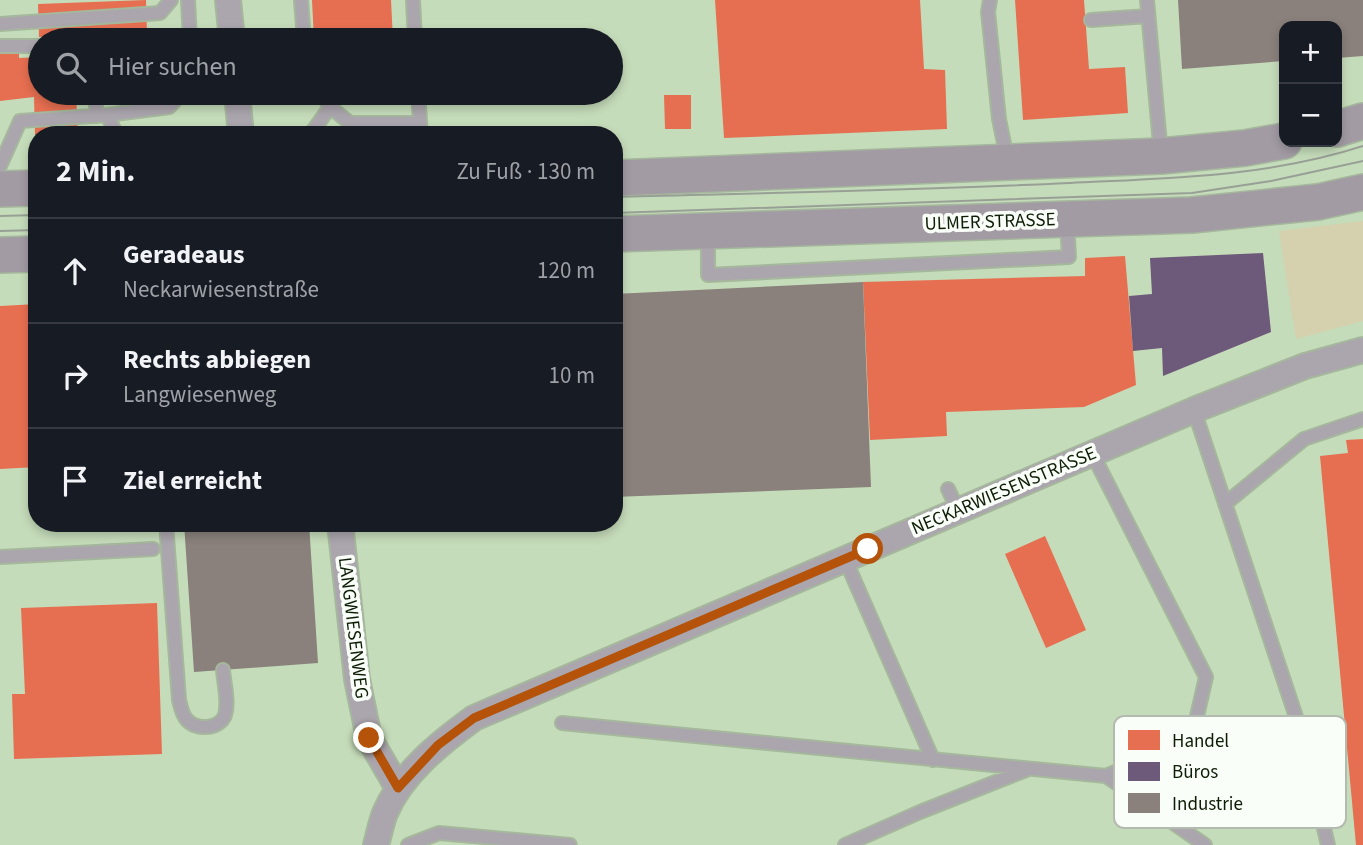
<!DOCTYPE html>
<html lang="de">
<meta charset="utf-8">
<style>
:root{--surface:#171b24;--page:#242831;--text:#f1f3f6;--muted:#9ea1a6;--line:#363941}
body{margin:0;font-family:"Source Sans 3",sans-serif;background:var(--page);color:var(--text)}
.controls{position:absolute;right:21px;top:21px;display:grid;overflow:hidden;border-radius:14px;box-shadow:0 4px 10px #0003}
.controls button{width:63px;height:63px;display:grid;place-items:center;padding:0;border:0;border-bottom:2px solid var(--line);background:var(--surface);color:var(--text);font:35px sans-serif}
.stop{position:absolute;width:21px;height:21px;margin:-16px;border:5px solid #b45309;border-radius:50%;background:#fff}
.stop.end{background:#b45309;border-color:#fff;box-shadow:0 2px 7px #0008}
.list{margin:0;padding:0;list-style:none}
h2{display:flex;justify-content:space-between;align-items:center;height:91px;margin:0;padding:0 28px;font-size:30px}
h2 small{font-size:23px;font-weight:400;color:var(--muted)}
.list li{display:grid;grid-template-columns:46px 1fr auto;gap:21px;align-items:center;box-sizing:border-box;height:105px;padding:0 28px;border-top:2px solid var(--line)}
.list b{display:block;font-size:26px;white-space:nowrap}
.list p{margin:0;font-size:23px;white-space:nowrap;color:var(--muted)}
.list em{font-size:23px;font-style:normal;color:var(--muted)}
.icon{flex:none;width:38px;height:38px;fill:none;stroke:currentColor;stroke-width:2;stroke-linecap:round;stroke-linejoin:round}
.map{position:relative;flex:none;width:1363px;height:845px;overflow:hidden}
.search{position:absolute;background:var(--surface);box-shadow:0 4px 10px #0003;left:28px;top:28px;width:595px;height:77px;display:flex;align-items:center;gap:18px;box-sizing:border-box;padding:0 24px;border-radius:38px;color:var(--muted);font-size:26px}
.panel{position:absolute;background:var(--surface);box-shadow:0 4px 10px #0003;left:28px;top:126px;width:595px;height:406px;border-radius:28px}
.map>svg:first-child{display:block}
.green{fill:#d5d0ad}
.shops{fill:#e76f51}
.offices{fill:#6d597a}
.industry{fill:#8a817c}
.lines{fill:none;stroke-linecap:round;stroke-linejoin:round}
.lane-casing{stroke:#a5b79c;stroke-width:16}
.street-casing{stroke:#a5b79c;stroke-width:28}
.secondary-casing{stroke:#a5b79c;stroke-width:38}
.lane{stroke:#aba6ad;stroke-width:12}
.street{stroke:#aba6ad;stroke-width:24}
.secondary{stroke:#a29ba4;stroke-width:35}
.tram{stroke:#98a095;stroke-width:2}
.route{stroke:#b45309;stroke-width:9}
.labels{text-anchor:middle;dominant-baseline:central;stroke-width:7;stroke-linejoin:round;paint-order:stroke}
.street-label{font-size:19px;fill:#0e1d06;stroke:#fafef8}
.key{fill:#fafef8;stroke:#b3baaf;stroke-width:2}
.key-label{font-size:19px;fill:#0e1d06}
</style>
<div class="map">
<svg width="1363" height="845" viewBox="0 0 1363 845">
<rect width="100%" height="100%" fill="#c5dcba"/>
<path class="green" d="M 1363,221 L 1363,321 L 1296,339 L 1279,231 Z"/>
<path class="shops" d="M 146,0 L 147,34 L 176,33 L 176,40 L 117,40 L 117,34 L 39,37 L 38,4 Z
M 312,0 L 391,0 L 393,40 L 314,40 Z
M 715,0 L 920,0 L 924,69 L 945,70 L 947,129 L 724,138 Z
M 1015,0 L 1084,0 L 1089,69 L 1125,67 L 1128,113 L 1023,120 Z
M 19,52 L 19,58 L 40,57 L 40,93 L 76,93 L 78,135 L 35,135 L 34,97 L 0,101 L 0,53 Z
M 664,95 L 691,95 L 691,129 L 665,129 Z
M 1125,256 L 1136,385 L 1084,407 L 946,412 L 947,436 L 870,440 L 863,282 L 1085,276 L 1085,258 Z
M 37,304 L 37,467 L 0,469 L 0,306 Z
M 1363,439 L 1363,845 L 1356,845 L 1320,456 L 1348,453 L 1346,440 Z
M 1045,536 L 1086,630 L 1046,648 L 1005,554 Z
M 157,603 L 162,754 L 14,759 L 12,694 L 25,694 L 21,608 Z"/>
<path class="offices" d="M 1263,253 L 1271,332 L 1163,376 L 1162,348 L 1133,351 L 1129,296 L 1152,294 L 1150,258 Z"/>
<path class="industry" d="M 1178,0 L 1363,0 L 1363,56 L 1337,58 L 1337,26 L 1284,26 L 1284,61 L 1182,69 Z
M 863,282 L 871,487 L 614,497 L 614,294 Z
M 184,523 L 309,523 L 318,663 L 194,672 Z"/>
<g class="lines">
<g class="lane-casing">
<path id="lane" d="M 188,0 L 190,40
M 301,0 L 304,40
M 413,0 L 415,40
M 990,0 L 988,12 L 999,119 L 1007,158
M 1147,0 L 1161,155
M 1091,20 L 1148,16
M 0,24 L 160,13 L 171,0
M 0,46 L 40,46
M 95,93 L 97,116
M 321,93 L 330,107 L 350,123 L 420,123
M 418,93 L 421,135
M 107,115 L 169,107 L 182,93
M 310,135 L 330,107
M 0,166 L 20,121 L 107,115 L 117,135
M 708,232 L 708,275 L 1069,257 L 1067,221
M 1194,410 L 1302,735 L 1328,845
M 948,489 L 958,510
M 1225,504 L 1304,439 L 1363,419
M 166,523 L 179,700 C 181,707 182,715 187,720 C 197,731 220,729 225,715 C 229,702 224,683 223,670
M 0,557 L 153,549
M 845,559 L 933,760
M 562,723 L 1106,776 L 1192,738 L 1206,677 L 1092,453
M 1106,776 L 1205,845
M 408,845 L 439,833 L 570,845
M 845,845 L 920,812 L 1026,770"/>
</g>
<g class="street-casing">
<path id="street" d="M 228,0 L 232,40
M 237,93 L 241,135
M 340,523 L 357,679 L 369,738 L 398,788
M 376,845 C 379,835 381,823 385,813 C 402,773 440,743 474,718 L 1194,410 L 1305,366 L 1363,350"/>
</g>
<g class="secondary-casing">
<path id="secondary" d="M 1337,129 L 1363,121
M 614,178 L 1161,156 L 1245,148 L 1284,141
M 0,189 L 37,188
M 614,234 L 1192,215 L 1318,202 L 1363,192
M 0,255 L 37,254"/>
</g>
<use href="#lane" class="lane"/>
<use href="#street" class="street"/>
<use href="#secondary" class="secondary"/>
<path class="tram" d="M 614,197 C 766,193 918,190 1070,183 C 1168,178 1268,177 1363,146
M 614,213 L 1192,193 L 1271,181 L 1363,161
M 0,216 L 37,215
M 0,231 L 37,230"/>
</g>
<g class="lines">
<path class="route" d="M 369,738 L 398,788 L 438,745 L 474,718 L 868,549"/>
</g>
<g class="labels">
<g class="street-label">
<text transform="translate(990 222) rotate(-2)">ULMER STRASSE</text>
<text transform="translate(1004 491) rotate(-23)">NECKARWIESENSTRASSE</text>
<text transform="translate(353 628) rotate(83)">LANGWIESENWEG</text>
</g>
</g>
<rect x="1114" y="716" width="232" height="112" rx="10" class="key"/>
<rect x="1128" y="730" width="32" height="20" fill="#e76f51"/>
<rect x="1128" y="762" width="32" height="19" fill="#6d597a"/>
<rect x="1128" y="793" width="32" height="20" fill="#8a817c"/>
<g class="key-label">
<text x="1172" y="747">Handel</text>
<text x="1172" y="778">Büros</text>
<text x="1172" y="810">Industrie</text>
</g>
</svg>
<div class="controls">
<button>+</button>
<button>−</button>
</div>
<div class="stop" style="left:868px;top:549px"></div>
<div class="stop end" style="left:369px;top:738px"></div>
<div class="search"><svg class="icon" aria-label="search" viewBox="0 0 24 24"><circle cx="10" cy="10" r="6"/><path d="M15 15l6 6"/></svg>Hier suchen</div>
<section class="panel">
<h2>2 Min.<small>Zu Fuß · 130 m</small></h2>
<ul class="list">
<li><svg class="icon" aria-label="ahead" viewBox="0 0 24 24"><path d="M12 20V5M6 11l6-6 6 6"/></svg><div><b>Geradeaus</b><p>Neckarwiesenstraße</p></div><em>120 m</em></li>
<li><svg class="icon" aria-label="right" viewBox="0 0 24 24"><path d="M7 20v-9h11M14 6l5 5-5 5"/></svg><div><b>Rechts abbiegen</b><p>Langwiesenweg</p></div><em>10 m</em></li>
<li><svg class="icon" aria-label="arrive" viewBox="0 0 24 24"><path d="M6 21V4h12l-3 4 3 4H6"/></svg><div><b>Ziel erreicht</b></div></li>
</ul>
</section>
</div>
